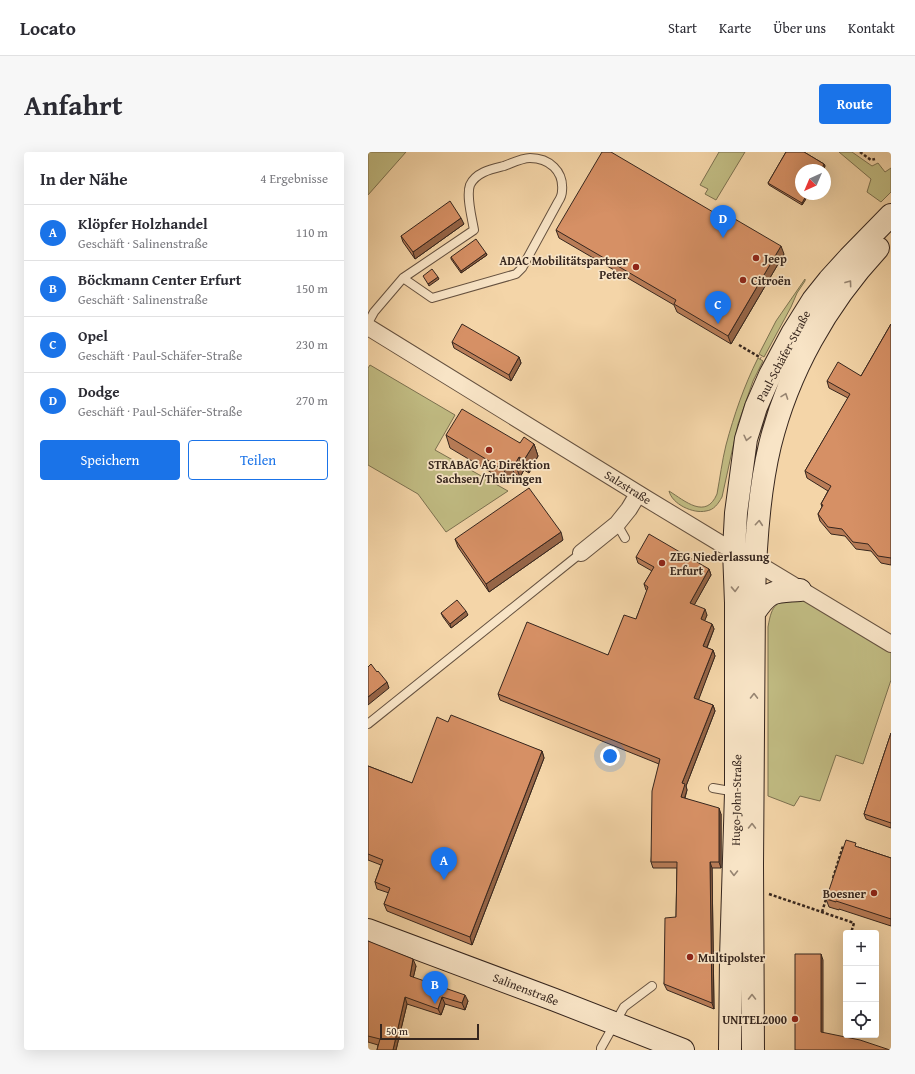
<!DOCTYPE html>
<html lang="de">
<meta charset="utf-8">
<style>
:root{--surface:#fff;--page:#f7f7f7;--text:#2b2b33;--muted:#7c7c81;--line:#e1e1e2;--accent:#1a73e8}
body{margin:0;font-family:"Gentium Book Plus",serif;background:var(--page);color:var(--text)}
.controls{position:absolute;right:12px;bottom:12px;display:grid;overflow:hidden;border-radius:4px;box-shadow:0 4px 16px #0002}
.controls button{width:36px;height:36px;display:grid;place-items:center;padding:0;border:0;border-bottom:1px solid var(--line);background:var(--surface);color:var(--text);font:20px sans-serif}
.compass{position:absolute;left:427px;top:12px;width:36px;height:36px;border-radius:50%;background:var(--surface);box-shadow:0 4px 16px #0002;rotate:224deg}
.scale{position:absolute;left:12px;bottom:10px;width:99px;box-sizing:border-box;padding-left:4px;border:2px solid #36261e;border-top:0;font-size:11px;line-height:14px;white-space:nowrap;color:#36261e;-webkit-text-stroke:3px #f8e4c6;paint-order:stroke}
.you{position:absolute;left:242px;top:604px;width:14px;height:14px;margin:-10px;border:3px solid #fff;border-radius:50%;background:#1a73e8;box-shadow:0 0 0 6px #1a73e833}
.badge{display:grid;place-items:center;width:26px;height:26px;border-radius:50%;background:var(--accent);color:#fff;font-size:13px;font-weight:700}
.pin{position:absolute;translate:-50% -33px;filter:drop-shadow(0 1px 2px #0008)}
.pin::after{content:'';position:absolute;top:21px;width:14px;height:12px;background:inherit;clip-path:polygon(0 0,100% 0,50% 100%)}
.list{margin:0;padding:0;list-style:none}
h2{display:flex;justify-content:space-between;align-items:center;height:52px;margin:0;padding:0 16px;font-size:17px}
h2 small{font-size:13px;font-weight:400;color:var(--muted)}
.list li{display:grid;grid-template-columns:26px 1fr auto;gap:12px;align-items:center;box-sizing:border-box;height:56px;padding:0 16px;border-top:1px solid var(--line)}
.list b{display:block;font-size:15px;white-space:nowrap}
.list p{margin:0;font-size:13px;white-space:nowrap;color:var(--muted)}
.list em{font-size:13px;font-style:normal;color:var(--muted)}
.actions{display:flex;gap:8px;padding:12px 16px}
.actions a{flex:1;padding:9px 0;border:1px solid var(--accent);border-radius:4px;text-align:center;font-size:14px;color:var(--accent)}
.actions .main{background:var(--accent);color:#fff}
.icon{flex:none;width:22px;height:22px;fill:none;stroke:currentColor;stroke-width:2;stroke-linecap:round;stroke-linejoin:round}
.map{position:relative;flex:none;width:523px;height:898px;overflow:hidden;border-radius:4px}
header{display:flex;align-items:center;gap:24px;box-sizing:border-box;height:56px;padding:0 20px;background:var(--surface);border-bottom:1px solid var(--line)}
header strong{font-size:19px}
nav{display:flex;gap:22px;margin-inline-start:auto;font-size:14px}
.intro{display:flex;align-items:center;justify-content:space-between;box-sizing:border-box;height:96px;padding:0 24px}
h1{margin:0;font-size:28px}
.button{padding:10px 18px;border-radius:4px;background:var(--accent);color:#fff;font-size:14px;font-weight:700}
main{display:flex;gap:24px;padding:0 24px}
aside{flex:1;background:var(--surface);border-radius:4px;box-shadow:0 4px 16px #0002}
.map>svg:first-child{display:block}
.green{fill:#c1bc83;stroke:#7c7150}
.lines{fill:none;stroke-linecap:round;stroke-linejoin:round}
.lane-casing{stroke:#665240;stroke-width:10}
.street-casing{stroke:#665240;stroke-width:18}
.secondary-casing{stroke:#36261e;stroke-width:24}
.path{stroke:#36261e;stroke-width:2.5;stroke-dasharray:3 2;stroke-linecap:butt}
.lane{stroke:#f8e4c6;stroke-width:8}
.street{stroke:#f8e4c6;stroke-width:16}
.secondary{stroke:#f8e4c6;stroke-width:22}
.wall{fill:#b87c57;stroke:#36261e}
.shaded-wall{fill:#966547;stroke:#36261e}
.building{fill:#d69065;stroke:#36261e}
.oneway{stroke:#978572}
.poi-dot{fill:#8f2418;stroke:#f8e4c6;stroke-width:1.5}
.labels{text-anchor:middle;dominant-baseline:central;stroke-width:3.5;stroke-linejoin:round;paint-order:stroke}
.poi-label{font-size:12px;font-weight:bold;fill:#36261e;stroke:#f8e4c6;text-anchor:start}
.street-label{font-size:12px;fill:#36261e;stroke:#f8e4c6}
</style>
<header>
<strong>Locato</strong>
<nav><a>Start</a><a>Karte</a><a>Über uns</a><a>Kontakt</a></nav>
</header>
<div class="intro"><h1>Anfahrt</h1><a class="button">Route</a></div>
<main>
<aside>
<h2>In der Nähe<small>4 Ergebnisse</small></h2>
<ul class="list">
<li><span class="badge">A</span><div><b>Klöpfer Holzhandel</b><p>Geschäft · Salinenstraße</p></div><em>110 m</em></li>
<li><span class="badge">B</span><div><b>Böckmann Center Erfurt</b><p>Geschäft · Salinenstraße</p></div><em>150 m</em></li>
<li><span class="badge">C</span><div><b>Opel</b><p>Geschäft · Paul-Schäfer-Straße</p></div><em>230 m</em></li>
<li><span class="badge">D</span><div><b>Dodge</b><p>Geschäft · Paul-Schäfer-Straße</p></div><em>270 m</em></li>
</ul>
<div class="actions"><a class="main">Speichern</a><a>Teilen</a></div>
</aside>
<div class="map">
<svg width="523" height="898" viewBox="0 0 523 898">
<rect width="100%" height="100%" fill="#f4d5a8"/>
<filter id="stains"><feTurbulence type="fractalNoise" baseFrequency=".005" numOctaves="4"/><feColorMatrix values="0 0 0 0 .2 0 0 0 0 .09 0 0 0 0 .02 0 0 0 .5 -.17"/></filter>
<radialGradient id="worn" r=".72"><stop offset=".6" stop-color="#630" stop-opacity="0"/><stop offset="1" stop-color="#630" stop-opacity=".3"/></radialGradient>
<path class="green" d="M 0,0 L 38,0 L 0,43 Z
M 351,0 L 377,0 L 348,48 L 337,42 L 340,37 L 332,33 Z
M 471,0 L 484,0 L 504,14 L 510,11 L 517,20 L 523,16 L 523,40 L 513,50 L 499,40 L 503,27 Z
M 437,127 L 437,129 L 429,141 L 423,155 L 396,205 L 391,202 L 408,169 Z
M 390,206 L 395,209 L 385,229 L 370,272 L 354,345 C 350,352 346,358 338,359 C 325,362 304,352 301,339 C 317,349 338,368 349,342 C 352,326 354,309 358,293 C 366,263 376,234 390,206 Z
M 2,213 L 87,263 L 67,298 L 140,339 L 78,380 L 50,342 L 0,313 L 0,216 Z
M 429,444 L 523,498 L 523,528 L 495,612 L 468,603 L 452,649 L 432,644 L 426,654 L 400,644 L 400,475 C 404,451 408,451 429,444 Z"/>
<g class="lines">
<g class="lane-casing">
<path id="lane" d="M 0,171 L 6,160 L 35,126 L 106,78 C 104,66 98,44 102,33 C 108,20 124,17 136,14 C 144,11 154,6 162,6 C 181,6 196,19 194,39 C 194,42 192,47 190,50 L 154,116 L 148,122 L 64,146 L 35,126
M 249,372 L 257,386
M 0,572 L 213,401
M 345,636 L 368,640
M 233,898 L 233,896 L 256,855 L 284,834"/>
</g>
<g class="street-casing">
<path id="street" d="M 0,175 L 279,347 L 355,393 L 387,410 L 523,492
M 213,401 L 249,372 L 261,357 L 270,342"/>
</g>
<g class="secondary-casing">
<path id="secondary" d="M 386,461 C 402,437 406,440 432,438
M 0,778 L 187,848 L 315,898
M 362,898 L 363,806 L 368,641 L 368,451 L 366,398 L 368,361 L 378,287 L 388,255 L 402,223 L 425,180 L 445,148 L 461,128 L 481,106 L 523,63
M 385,898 L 384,713 L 386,447 C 387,396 390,343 402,293 C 420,220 458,152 510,96"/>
</g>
<path class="path" d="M 492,0 L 503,8 L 507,7
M 371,193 L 393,206
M 465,726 L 475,694
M 401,742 L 486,771 L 483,781
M 454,760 L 459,744"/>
<use href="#lane" class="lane"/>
<use href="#street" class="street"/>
<use href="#secondary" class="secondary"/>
</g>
<path class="wall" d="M 418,0 L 436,0 L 456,12 L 457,14 L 455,18 L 433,18 L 433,42 L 441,42 L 434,53 L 401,33 L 400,31 Z
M 96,72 L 47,107 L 35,90 L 33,84 Z
M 188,78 L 416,102 L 363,192 L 309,160 L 306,153 L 191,86 Z
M 118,101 L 119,103 L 93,121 L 83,107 L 83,105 Z
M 523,172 L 523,413 L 513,411 L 503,399 L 488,397 L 477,384 L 463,382 L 452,369 L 450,362 L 454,355 L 453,352 L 460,339 L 439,326 L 437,319 L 480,246 L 461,236 L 459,229 L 493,224 Z
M 84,190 L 151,205 L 153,211 L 143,229 L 86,196 Z
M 78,283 L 152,291 L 166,292 L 170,304 L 161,321 L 156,318 L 152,325 L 146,321 L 141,331 L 82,296 Z
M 87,387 L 195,388 L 121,440 L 90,395 Z
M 268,405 L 341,417 L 343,423 L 326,453 L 339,463 L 336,469 L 344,472 L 346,477 L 339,496 L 345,498 L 347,504 L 330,548 L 345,553 L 347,559 L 318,634 L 319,638 L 317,646 L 353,662 L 353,716 L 344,716 L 346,857 L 299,838 L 296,832 L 308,765 L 309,716 L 285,716 L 283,710 L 291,612 L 132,548 L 130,542 L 240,503 L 268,467 L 279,439 L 278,438 L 276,432 L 284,419 L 270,411 Z
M 73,461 L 100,463 L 83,476 L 75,465 Z
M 80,570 L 174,599 L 176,606 L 104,793 L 19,759 L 16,752 L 21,741 L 9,737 L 7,730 L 13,713 L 0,708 L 0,614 L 44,631 Z
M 523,581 L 523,676 L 498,667 L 496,662 Z
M 490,695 L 523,706 L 523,774 L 471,757 L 471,758 L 461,755 L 458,747 Z
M 0,789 L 48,814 L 45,826 L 100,849 L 97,858 L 77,852 L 73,863 L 39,852 L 28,898 L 9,898 L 10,893 L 0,890 Z"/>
<path class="shaded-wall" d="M 456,12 L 457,14 L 455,18 L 453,18 Z
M 439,42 L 441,42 L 434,53 L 434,51 Z
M 93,66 L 96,72 L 47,107 L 45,100 Z
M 413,94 L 416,102 L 363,192 L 360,184 Z
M 118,101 L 119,103 L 93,121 L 93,119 Z
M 70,125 L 71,127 L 61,134 L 60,132 Z
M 151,205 L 153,211 L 143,229 L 141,223 Z
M 166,292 L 170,304 L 161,321 L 156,308 Z
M 151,305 L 156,318 L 152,325 L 147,312 Z
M 142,309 L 146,321 L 141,331 L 136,318 Z
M 193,380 L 195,388 L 121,440 L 118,432 Z
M 341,417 L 343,423 L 324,457 L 322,451 Z
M 337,457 L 339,463 L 335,473 L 333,467 Z
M 98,459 L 100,463 L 83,476 L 82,472 Z
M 344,472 L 346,477 L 337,500 L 335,494 Z
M 345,498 L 347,504 L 329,552 L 326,546 Z
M 19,530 L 21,536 L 0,553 L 0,545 Z
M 345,553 L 347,559 L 318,634 L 319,638 L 315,651 L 313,645 L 314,631 Z
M 174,599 L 176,606 L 104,793 L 102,785 Z
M 351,656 L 353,662 L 353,716 L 351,710 Z
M 342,710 L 344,716 L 346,857 L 344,851 Z
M 453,802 L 455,808 L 455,886 L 453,880 Z
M 45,807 L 48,814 L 44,831 L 42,824 Z
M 97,843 L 100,849 L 97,858 L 94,851 Z
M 37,845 L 39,852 L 28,898 L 25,898 Z
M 74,845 L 77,852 L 73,863 L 70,857 Z"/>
<path class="building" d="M 234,0 L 243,0 L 357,67 L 360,63 L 413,94 L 360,184 L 306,152 L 308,148 L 188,78 Z
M 418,0 L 436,0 L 456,12 L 453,18 L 433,18 L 433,42 L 439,42 L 434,51 L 400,31 Z
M 82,49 L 93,66 L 45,100 L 33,84 Z
M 108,87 L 118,101 L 93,119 L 83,105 Z
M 64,117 L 70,125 L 60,132 L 55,124 Z
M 94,172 L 151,205 L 141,223 L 84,190 Z
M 523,172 L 523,406 L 510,404 L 500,392 L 485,390 L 474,377 L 460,375 L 450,362 L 455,353 L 453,352 L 463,334 L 437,319 L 482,242 L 459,229 L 470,210 L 493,224 Z
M 94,257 L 152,291 L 156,285 L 166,292 L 156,308 L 151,305 L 147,312 L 142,309 L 136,318 L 78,283 Z
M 161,336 L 193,380 L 118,432 L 87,387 Z
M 281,382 L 341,417 L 322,451 L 337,457 L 333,467 L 344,472 L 335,494 L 345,498 L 326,546 L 345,553 L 314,631 L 317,632 L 313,645 L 351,656 L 351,710 L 342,710 L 344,851 L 296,832 L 297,766 L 308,765 L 309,710 L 283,710 L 284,639 L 292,607 L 130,542 L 159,470 L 240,503 L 256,463 L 268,467 L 280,435 L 276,432 L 286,415 L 268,405 Z
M 89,448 L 98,459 L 82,472 L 73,461 Z
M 3,512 L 9,520 L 10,519 L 19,530 L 0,545 L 0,515 Z
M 83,563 L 174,599 L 102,785 L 16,752 L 22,736 L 7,730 L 15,708 L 0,702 L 0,614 L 44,631 L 69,565 L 80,570 Z
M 523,581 L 523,671 L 496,662 Z
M 478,688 L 488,691 L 487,694 L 523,706 L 523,767 L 468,749 L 468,750 L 458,747 Z
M 0,789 L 45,807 L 42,824 L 97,843 L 94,851 L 74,845 L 70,857 L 37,845 L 25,898 L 9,898 L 12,887 L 0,884 Z
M 427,802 L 453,802 L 453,880 L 492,888 L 522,898 L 427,898 Z"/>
<defs><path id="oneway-chevron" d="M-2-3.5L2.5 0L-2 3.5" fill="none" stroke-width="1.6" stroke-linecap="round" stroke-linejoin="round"/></defs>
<g class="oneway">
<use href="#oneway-chevron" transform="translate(481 131) rotate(-54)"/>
<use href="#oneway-chevron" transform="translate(417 244) rotate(-70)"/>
<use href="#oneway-chevron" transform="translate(379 286) rotate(103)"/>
<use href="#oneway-chevron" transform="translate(391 371) rotate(-85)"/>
<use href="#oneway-chevron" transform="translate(367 437) rotate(88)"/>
<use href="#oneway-chevron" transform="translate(386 544) rotate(-89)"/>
<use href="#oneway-chevron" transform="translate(384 674) rotate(-89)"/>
<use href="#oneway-chevron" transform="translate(366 721) rotate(91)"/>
<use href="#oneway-chevron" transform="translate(384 845) rotate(-90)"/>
</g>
<g class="poi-dot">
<circle cx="388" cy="106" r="4"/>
<circle cx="268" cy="115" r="4"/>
<circle cx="375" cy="128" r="4"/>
<circle cx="121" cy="298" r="4"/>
<circle cx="294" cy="411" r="4"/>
<circle cx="506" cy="741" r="4"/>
<circle cx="322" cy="805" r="4"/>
<circle cx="427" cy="867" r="4"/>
</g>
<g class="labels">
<g class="poi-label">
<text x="396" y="106">Jeep</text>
<text x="260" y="108" text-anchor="end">ADAC Mobilitätspartner<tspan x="260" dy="14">Peter</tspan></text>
<text x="383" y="128">Citroën</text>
<text x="121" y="312" text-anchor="middle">STRABAG AG Direktion<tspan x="121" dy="14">Sachsen/Thüringen</tspan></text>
<text x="302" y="404">ZEG Niederlassung<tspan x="302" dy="14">Erfurt</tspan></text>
<text x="498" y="741" text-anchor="end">Boesner</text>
<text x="330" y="805">Multipolster</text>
<text x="419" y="867" text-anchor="end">UNITEL2000</text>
</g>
<g class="street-label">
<text transform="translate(415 204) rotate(-62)">Paul-Schäfer-Straße</text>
<text transform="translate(260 335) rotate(32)">Salzstraße</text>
<text transform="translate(368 648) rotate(-89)">Hugo-John-Straße</text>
<text transform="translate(158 837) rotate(21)">Salinenstraße</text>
</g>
</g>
<rect width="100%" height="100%" filter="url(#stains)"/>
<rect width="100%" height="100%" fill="url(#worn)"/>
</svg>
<div class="controls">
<button>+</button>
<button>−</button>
<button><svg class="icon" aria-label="locate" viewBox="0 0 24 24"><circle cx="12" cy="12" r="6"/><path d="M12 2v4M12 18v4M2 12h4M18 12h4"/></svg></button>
</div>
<svg class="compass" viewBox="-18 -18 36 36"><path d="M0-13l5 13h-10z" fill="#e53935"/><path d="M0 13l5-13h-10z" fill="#7c7c81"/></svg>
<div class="scale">50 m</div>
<div class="you"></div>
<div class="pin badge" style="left:76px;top:728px">A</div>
<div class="pin badge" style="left:67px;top:852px">B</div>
<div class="pin badge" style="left:350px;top:172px">C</div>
<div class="pin badge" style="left:355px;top:86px">D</div>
</div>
</main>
